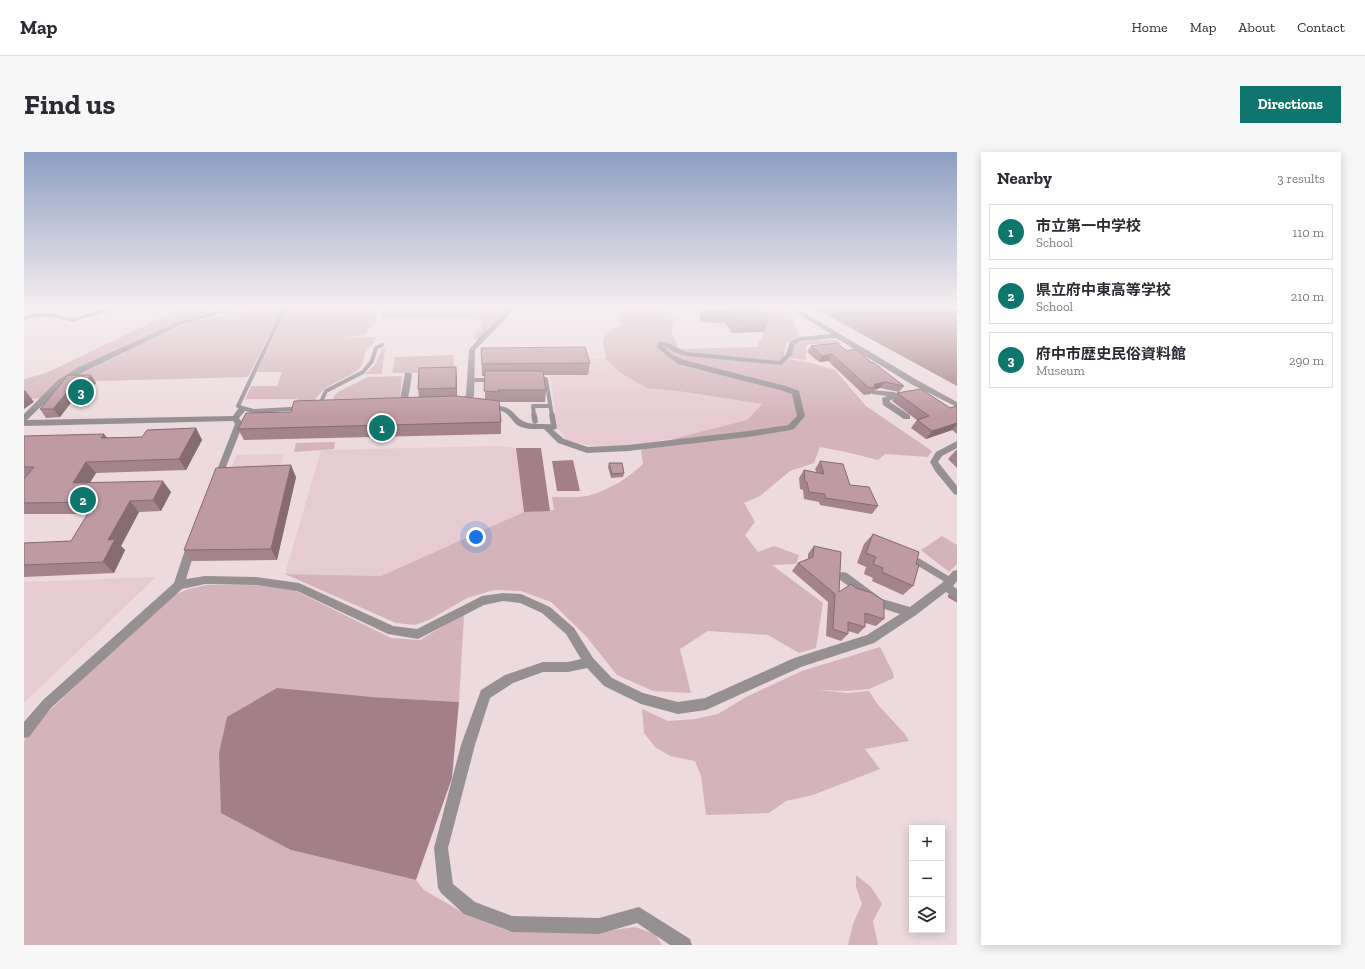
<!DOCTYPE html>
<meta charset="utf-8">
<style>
:root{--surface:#fff;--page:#f7f7f7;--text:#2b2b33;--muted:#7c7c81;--line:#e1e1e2;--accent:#0f766e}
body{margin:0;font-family:"Zilla Slab","Noto Sans JP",serif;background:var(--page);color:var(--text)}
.controls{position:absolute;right:12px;bottom:12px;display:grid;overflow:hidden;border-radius:0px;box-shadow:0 2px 10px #0003}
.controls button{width:36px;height:36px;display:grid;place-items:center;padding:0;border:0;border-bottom:1px solid var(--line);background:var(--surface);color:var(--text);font:20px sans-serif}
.you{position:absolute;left:452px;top:385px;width:14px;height:14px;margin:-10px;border:3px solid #fff;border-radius:50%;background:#1a73e8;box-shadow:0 0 0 6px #1a73e833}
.badge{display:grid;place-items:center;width:26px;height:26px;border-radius:50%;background:var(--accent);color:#fff;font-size:13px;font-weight:700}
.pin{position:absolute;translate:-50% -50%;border:2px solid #fff;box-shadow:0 1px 4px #0006}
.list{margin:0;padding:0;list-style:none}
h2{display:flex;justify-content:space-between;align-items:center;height:52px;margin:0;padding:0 16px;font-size:17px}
h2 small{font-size:13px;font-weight:400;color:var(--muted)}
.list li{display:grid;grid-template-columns:26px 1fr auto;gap:12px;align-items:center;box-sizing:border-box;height:56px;margin:0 8px 8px;padding:0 8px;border:1px solid var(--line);border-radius:0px}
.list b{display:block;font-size:15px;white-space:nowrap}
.list p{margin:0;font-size:13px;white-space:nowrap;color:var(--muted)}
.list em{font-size:13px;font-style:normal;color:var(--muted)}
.icon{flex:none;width:22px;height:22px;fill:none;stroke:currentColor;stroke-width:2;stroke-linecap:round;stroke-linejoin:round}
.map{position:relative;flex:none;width:933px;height:793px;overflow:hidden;border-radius:0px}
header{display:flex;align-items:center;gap:24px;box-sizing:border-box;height:56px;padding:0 20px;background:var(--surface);border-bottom:1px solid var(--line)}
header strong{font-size:19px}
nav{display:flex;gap:22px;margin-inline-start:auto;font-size:14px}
.intro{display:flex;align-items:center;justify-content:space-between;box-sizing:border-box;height:96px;padding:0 24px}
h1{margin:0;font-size:28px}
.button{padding:10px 18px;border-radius:0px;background:var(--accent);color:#fff;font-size:14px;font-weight:700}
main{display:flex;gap:24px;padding:0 24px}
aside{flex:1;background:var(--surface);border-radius:0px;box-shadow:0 2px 10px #0003}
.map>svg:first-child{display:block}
.built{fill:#e6ccd2}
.green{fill:#d3b4bb;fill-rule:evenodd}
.water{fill:#a38089}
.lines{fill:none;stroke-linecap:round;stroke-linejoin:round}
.stream-far1{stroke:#a38089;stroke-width:3}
.stream{stroke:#a38089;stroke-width:4.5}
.service-far2{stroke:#979092;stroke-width:4}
.service-far1{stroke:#979092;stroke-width:5.5}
.service{stroke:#979092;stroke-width:7}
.minor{fill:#979092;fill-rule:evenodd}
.wall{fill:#a3848c}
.shaded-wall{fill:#856c72}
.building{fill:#be9aa3;stroke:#856c72}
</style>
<header>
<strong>Map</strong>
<nav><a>Home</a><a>Map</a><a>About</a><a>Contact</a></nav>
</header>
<div class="intro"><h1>Find us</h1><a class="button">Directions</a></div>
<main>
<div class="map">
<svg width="933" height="793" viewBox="0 0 933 793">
<rect width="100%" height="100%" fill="#ecdade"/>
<path class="built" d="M 581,206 L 597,222 L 623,236 L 661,240 L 738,252 L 723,268 L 656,285 L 606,294 L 567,294 L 542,288 L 536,278 L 531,277 L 533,275 L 526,224 L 563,223 L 560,207 Z
M 477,294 L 492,296 L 500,360 L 357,424 L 261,422 L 297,298 Z
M 260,302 L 253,324 L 204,324 L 213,303 Z
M 132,425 L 1,550 L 0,552 L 0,430 Z"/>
<path class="green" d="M 160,155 L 206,155 L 179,161 L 160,171 L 220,159 L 225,155 L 259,155 L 224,225 L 37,230 L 21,246 L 6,247 L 0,241 L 0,227 L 22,221 Z
M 263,155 L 351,155 L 353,167 L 341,183 L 312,186 L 352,185 C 350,194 347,192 343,197 C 339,203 340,213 335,217 C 318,231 302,229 290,250 L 272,253 L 273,247 L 224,247 L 221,248 L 227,234 L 253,234 L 258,220 L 233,220 Z
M 359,155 L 485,155 L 455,187 L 449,187 L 452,180 L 458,179 L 457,168 L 449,168 L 449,166 L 357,166 Z
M 597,155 L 761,155 L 768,165 L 776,187 L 762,191 L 760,205 L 769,208 L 788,211 L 811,218 L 842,254 L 908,299 L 904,305 L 861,302 L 854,308 L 822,300 L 796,295 L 790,311 L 766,319 L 736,344 L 720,351 L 731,370 L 721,383 L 734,400 L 750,394 L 775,403 L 772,412 L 748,413 L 799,451 L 792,496 L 775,501 L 744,483 L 684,479 L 656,497 L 667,541 L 629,539 L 593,523 L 562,484 L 527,450 L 497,439 L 470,438 L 443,446 L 405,468 L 391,473 L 372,471 L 261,422 L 357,424 L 500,360 L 530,358 L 528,345 C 539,345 552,346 563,344 C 584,339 604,326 619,312 L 617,298 L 656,285 L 723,268 L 738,252 L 661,240 L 623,236 L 596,221 L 581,206 L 582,203 C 575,182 582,183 598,172 L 595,167 ZM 645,156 L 695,161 L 727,161 L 740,180 L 733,195 L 655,197 L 647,178 L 651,171 Z
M 787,188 L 812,188 L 818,192 L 805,193 L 785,192 L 782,194 L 782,208 L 766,206 L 772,191 Z
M 358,197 L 361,197 L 358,222 L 341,222 L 351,213 Z
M 429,203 L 430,221 L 368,221 L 371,205 Z
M 378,224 L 376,246 L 309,247 L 310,244 L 314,240 L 344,225 Z
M 311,290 L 310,297 L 270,300 L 272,291 Z
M 918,384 L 933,393 L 933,412 L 925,420 L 897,398 Z
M 182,433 L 229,433 L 270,438 L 367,486 L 396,488 L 440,462 L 435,550 L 348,545 L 267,698 L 392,728 L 400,738 L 443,763 L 484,779 L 568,781 L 611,775 L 631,782 L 638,793 L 0,793 L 0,589 L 15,568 L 37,548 L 137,449 L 164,437 Z
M 856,495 L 869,521 L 870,526 L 845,537 L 823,539 L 793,538 L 824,541 L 845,539 L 854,553 L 881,582 L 885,589 L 841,597 L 856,617 L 789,643 L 762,649 L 745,661 L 682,663 L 677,624 L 671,609 L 646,604 L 631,595 L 620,581 L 618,557 L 644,569 L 671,567 L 694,562 L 722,545 L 778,519 Z
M 832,723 L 847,735 L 858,752 L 849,769 L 854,793 L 824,793 L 829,772 L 838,752 L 832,735 Z"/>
<path class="water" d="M 788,155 L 924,155 L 933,159 L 933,234 Z
M 517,296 L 526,359 L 500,360 L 492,296 Z
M 549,308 L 556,339 L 533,339 L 528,309 Z
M 253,536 L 348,545 L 435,550 L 428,626 L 392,728 L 267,698 L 197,661 L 195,601 L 203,565 Z"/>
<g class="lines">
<path class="stream-far1" d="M 0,166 L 14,163 L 26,163 L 49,168 L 92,155"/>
<path class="stream" d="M 926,444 L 933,448"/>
<path class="service-far2" d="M 514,227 L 522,227 L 528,264
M 446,228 L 469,228
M 219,256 L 214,254 L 261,155
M 294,256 L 302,239 L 339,220 L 348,209 L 352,196 L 358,193
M 510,264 L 509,254 L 526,254"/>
<path class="service-far1" d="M 510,263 L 511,269
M 523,275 L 530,275 L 528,263"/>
<path class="service" d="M 886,405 L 926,429"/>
<path class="minor" d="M 209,155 L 221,155 L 158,172 L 59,220 L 40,232 L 3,268 L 209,264 L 216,254 L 219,254 L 230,257 L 284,254 L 284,258 L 281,258 L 230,261 L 221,259 L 215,266 L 219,272 L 196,330 L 193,331 L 189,328 L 211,272 L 209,269 L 0,274 L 0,262 L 34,228 L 53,216 L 154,170 Z
M 486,155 L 493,155 L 451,198 L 450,244 L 442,253 L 430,254 L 430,250 L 437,249 L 442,243 L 445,198 L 455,186 Z
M 763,155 L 771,155 L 893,228 L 933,250 L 933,255 L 887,232 L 812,186 L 777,189 L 771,192 L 768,203 L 757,213 L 662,204 L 652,201 L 639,193 L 647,202 L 660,208 L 762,234 L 775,239 L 781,264 L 770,277 L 767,278 L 724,285 L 604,299 L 563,301 L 534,291 L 520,277 C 511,277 499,278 492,272 C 487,267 485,262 478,259 C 472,257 465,260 460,256 C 464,253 467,254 472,254 C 490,254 489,265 501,270 C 509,273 518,271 526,273 L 528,277 L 540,287 L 564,295 L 604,293 L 724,279 L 764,273 L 773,264 L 768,242 L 756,238 L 654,212 L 643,204 L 633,195 L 634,190 C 646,188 652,197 663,200 L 755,209 L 762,202 L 766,190 L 776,185 L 807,182 Z
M 381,221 L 387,221 L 388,223 L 383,253 L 379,255 L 375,253 Z
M 848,238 L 870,240 L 874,242 L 887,241 L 887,245 L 866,248 L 866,250 L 886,263 L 886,267 L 880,267 L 859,253 L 858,246 L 863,244 L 848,242 Z
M 933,289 L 933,296 L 918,304 L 914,310 L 933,334 L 933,343 L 930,342 L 911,319 L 906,310 L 912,300 Z
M 168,388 L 172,389 L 173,392 L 162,427 L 181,424 L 232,425 L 275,431 L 369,474 L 393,477 L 458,444 L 479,441 L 497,442 L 526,455 L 550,476 L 569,506 L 588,526 L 619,541 L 654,550 L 681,546 L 770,506 L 843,483 L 876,462 L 851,454 L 815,427 L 814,424 L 815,421 L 819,420 L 823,421 L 858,447 L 886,455 L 918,431 L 929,419 L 933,418 L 933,429 L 929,434 L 933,437 L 933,447 L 922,440 L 892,463 L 850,491 L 777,515 L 682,558 L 654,562 L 617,552 L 580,534 L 563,516 L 544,520 L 519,520 L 489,531 L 466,546 L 451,593 L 424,696 L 429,732 L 451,750 L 488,764 L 575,766 L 615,755 L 666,787 L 668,793 L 646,793 L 613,771 L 575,782 L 488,780 L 440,762 L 417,741 L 414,736 L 410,696 L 437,593 L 457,538 L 481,523 L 519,510 L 544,510 L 557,507 L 542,482 L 518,461 L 496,451 L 479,449 L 460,453 L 394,487 L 364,482 L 273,439 L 232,433 L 181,432 L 158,437 L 27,556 L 5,585 L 0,586 L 0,570 L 19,548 L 150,431 L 164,389 Z"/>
</g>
<path class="wall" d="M 678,155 L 736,155 L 745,169 L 740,180 L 708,181 L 701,171 L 676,170 L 676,161 Z
M 787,194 L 823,199 L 847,210 L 880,234 L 875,240 L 856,236 L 850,238 L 847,242 L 840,243 L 804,209 L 795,210 L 783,200 Z
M 457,196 L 566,211 L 564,223 L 520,223 L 522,238 L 521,250 L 475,250 L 477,270 L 477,282 L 220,288 L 214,277 L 267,260 L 395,245 L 394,237 L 432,215 L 433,244 L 461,247 L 461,224 L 458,224 Z
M 44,223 L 72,231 L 59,248 L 49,248 L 36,265 L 22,266 L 16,257 Z
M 873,241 L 926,256 L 933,254 L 933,282 L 928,278 L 902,287 L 887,276 L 893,268 L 868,249 Z
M 172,276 L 178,288 L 162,318 L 72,321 L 66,330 L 147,340 L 137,359 L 115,360 L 97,394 L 101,398 L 90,421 L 0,425 L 0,391 L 47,389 L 64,362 L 0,362 L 0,284 L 83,286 L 118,285 Z
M 932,298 L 933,298 L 933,316 L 924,307 Z
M 796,309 L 826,333 L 854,354 L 848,362 L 796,353 L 795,350 L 780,347 L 779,338 L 776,337 L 775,326 L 780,318 L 793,321 L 791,317 Z
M 585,311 L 600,321 L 599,325 L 587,326 L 584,315 Z
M 272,325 L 253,408 L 168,409 L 160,398 Z
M 849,382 L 892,412 L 889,434 L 879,443 L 848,429 L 849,426 L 840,422 L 842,415 L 833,411 L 840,392 Z
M 790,394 L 815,440 L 860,467 L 852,474 L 841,471 L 841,475 L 834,482 L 824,479 L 824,482 L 817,489 L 802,484 L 804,450 L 768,419 L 774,411 L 784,407 L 784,402 Z"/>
<path class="shaded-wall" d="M 808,202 L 804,209 L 795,210 L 798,204 Z
M 432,215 L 433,227 L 433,248 L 432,236 Z
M 67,223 L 72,231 L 59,248 L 53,240 Z
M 861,230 L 856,236 L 850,238 L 852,235 L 849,235 L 851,232 Z
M 1,238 L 10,250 L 0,257 L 0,239 Z
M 43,240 L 49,248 L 36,265 L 29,257 Z
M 933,271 L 933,272 L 928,278 L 902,287 L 908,279 Z
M 172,276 L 178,288 L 162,318 L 155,307 Z
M 80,282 L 89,293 L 77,286 Z
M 62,310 L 72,321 L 59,342 L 49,331 Z
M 267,313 L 272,325 L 253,408 L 247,397 Z
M 139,329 L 147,340 L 137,359 L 129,348 Z
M 106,349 L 115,360 L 97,394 L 101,398 L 90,421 L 79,410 L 84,388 Z"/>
<path class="building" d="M 679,155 L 736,155 L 745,169 L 712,169 L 706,159 L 679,159 Z
M 813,191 L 823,199 L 832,197 L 847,210 L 850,211 L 880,234 L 861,230 L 851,232 L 850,234 L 852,235 L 845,236 L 808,202 L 798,204 L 787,194 Z
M 561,195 L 566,211 L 458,212 L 457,196 Z
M 432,215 L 432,236 L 394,237 L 395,216 Z
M 461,219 L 519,219 L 522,238 L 474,238 L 475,240 L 460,239 Z
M 44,223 L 67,223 L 53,240 L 43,240 L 29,257 L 16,257 Z
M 897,237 L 926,256 L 933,254 L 933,271 L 908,279 L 893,268 L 905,264 L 873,241 Z
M 432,244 L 475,249 L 477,270 L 214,277 L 222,261 L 267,260 L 270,249 Z
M 172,276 L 155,307 L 62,310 L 49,331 L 139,329 L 129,348 L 106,349 L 84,388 L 91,387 L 79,410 L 0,413 L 0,391 L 47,389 L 71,350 L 0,351 L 0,327 L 10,315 L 0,315 L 0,284 L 80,282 L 77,286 L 118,285 L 123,278 Z
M 796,309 L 819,312 L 826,333 L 845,335 L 854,354 L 801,346 L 801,342 L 785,340 L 783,330 L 781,330 L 780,318 L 800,322 Z
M 585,311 L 598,311 L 600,321 L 588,322 Z
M 267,313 L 247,397 L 160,398 L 192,316 Z
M 849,382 L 895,400 L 892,412 L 895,413 L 889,434 L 858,420 L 859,416 L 849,412 L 852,405 L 842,401 Z
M 790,394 L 817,400 L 815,440 L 827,432 L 832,436 L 848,441 L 860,449 L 860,467 L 841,461 L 841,475 L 824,470 L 824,482 L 809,477 L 811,442 L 774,411 L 789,405 Z"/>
<linearGradient id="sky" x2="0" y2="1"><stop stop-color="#8c9fc2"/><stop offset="0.58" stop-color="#f6eef0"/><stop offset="1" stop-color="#f6eef0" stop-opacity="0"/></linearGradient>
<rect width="933" height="266" fill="url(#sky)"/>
</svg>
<div class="controls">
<button>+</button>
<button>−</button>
<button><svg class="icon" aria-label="layers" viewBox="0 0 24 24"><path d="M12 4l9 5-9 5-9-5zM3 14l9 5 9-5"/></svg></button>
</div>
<div class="you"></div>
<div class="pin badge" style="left:358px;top:276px">1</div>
<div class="pin badge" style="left:59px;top:348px">2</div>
<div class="pin badge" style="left:57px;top:240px">3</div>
</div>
<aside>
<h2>Nearby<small>3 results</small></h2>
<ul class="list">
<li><span class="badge">1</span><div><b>市立第一中学校</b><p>School</p></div><em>110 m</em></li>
<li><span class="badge">2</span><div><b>県立府中東高等学校</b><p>School</p></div><em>210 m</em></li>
<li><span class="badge">3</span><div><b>府中市歴史民俗資料館</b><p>Museum</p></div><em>290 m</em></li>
</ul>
</aside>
</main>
